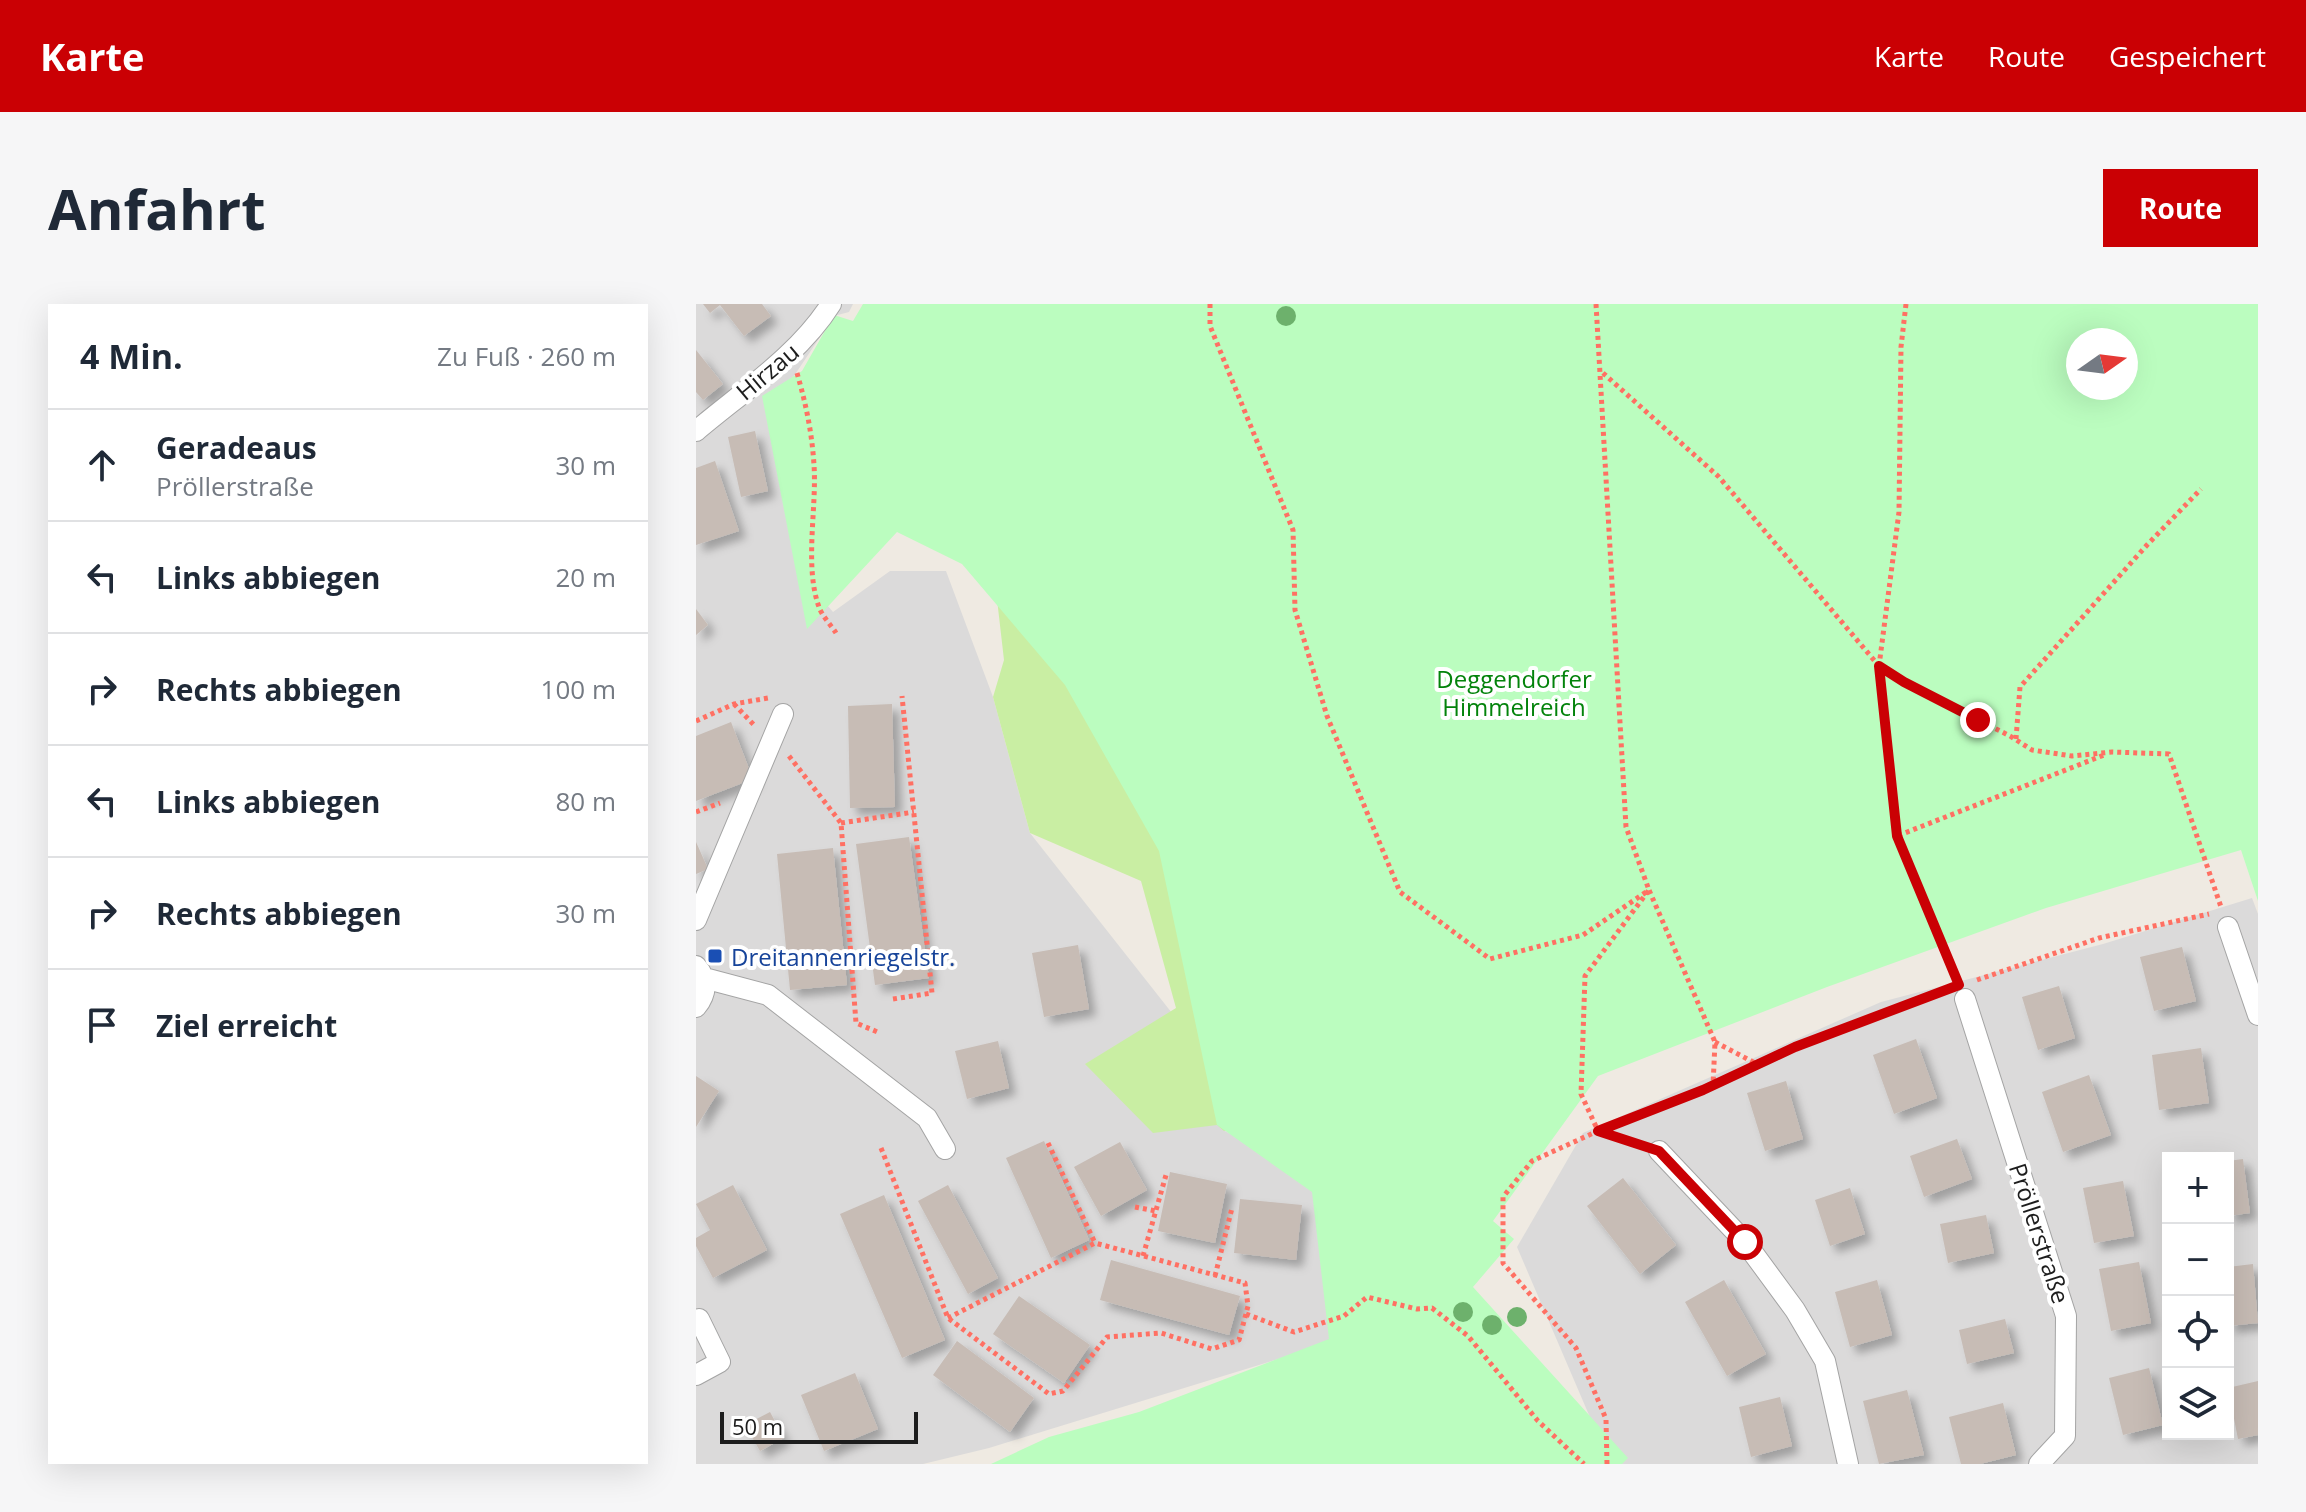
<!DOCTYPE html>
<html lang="de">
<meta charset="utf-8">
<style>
:root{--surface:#fff;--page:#f6f6f7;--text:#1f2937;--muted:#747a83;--line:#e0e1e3;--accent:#ca0004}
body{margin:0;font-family:"Open Sans",sans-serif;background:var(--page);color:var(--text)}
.controls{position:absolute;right:24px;bottom:24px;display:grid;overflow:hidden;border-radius:0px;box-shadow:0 8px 32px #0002}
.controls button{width:72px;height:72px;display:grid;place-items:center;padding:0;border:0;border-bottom:2px solid var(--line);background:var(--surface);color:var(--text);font:40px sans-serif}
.compass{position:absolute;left:1370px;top:24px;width:72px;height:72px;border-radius:50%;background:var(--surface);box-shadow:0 8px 32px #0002;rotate:76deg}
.scale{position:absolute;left:24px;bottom:20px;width:198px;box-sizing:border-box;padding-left:8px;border:4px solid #1d1d1d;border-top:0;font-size:22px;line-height:28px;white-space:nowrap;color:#1d1d1d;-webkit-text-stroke:6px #fff;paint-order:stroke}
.stop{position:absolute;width:24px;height:24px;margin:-18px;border:6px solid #ca0004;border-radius:50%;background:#fff}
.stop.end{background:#ca0004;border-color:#fff;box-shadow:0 2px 8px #0008}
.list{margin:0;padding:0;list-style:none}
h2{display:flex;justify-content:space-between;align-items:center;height:104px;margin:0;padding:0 32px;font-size:34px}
h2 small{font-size:26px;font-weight:400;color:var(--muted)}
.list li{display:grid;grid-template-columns:52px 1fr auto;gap:24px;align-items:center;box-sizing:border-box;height:112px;padding:0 32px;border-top:2px solid var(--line)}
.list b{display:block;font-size:30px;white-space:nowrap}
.list p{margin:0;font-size:26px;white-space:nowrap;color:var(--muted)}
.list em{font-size:26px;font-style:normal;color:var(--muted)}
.icon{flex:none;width:44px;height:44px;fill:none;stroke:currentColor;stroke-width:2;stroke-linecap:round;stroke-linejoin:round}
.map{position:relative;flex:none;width:1562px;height:1160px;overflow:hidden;border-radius:0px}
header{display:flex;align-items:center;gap:48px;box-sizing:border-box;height:112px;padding:0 40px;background:var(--accent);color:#fff}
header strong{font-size:38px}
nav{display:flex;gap:44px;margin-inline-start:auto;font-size:28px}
.intro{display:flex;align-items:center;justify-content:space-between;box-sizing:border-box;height:192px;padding:0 48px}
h1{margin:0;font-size:56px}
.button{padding:20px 36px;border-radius:0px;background:var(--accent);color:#fff;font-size:28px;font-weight:700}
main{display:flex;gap:48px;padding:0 48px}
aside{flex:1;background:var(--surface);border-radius:0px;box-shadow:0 8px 32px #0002}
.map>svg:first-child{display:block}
.residential{fill:#dbdada;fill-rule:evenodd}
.grass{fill:#c9eea3}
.park{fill:#bbfdbf;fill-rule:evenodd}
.building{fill:#c7bcb5;filter:url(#shadow)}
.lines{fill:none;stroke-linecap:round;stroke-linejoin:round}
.street-casing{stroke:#a4a4a4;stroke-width:22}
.path{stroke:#ff7063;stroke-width:5;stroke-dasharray:4 4;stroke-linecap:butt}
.street{stroke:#fff;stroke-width:20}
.tree{fill:#6db16c}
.route{stroke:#ca0004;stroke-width:10}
.transit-dot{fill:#1a4fb4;stroke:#fff;stroke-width:3}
.labels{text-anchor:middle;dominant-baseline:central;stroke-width:8;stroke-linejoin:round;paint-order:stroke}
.street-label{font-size:24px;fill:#1d1d1d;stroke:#fff}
.park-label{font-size:24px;fill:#03830b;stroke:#fff}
.transit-label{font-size:24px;fill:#164399;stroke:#fff;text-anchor:start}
</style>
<header>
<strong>Karte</strong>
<nav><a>Karte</a><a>Route</a><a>Gespeichert</a></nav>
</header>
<div class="intro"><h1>Anfahrt</h1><a class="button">Route</a></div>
<main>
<aside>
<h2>4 Min.<small>Zu Fuß · 260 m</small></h2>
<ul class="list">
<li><svg class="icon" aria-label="ahead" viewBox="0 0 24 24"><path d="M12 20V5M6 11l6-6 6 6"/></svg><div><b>Geradeaus</b><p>Pröllerstraße</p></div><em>30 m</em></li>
<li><svg class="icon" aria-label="left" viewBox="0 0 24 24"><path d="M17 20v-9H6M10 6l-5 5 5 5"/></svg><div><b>Links abbiegen</b></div><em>20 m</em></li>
<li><svg class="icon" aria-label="right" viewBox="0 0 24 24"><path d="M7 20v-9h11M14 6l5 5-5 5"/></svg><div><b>Rechts abbiegen</b></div><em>100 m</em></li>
<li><svg class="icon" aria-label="left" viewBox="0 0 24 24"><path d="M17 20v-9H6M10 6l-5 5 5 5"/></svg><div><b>Links abbiegen</b></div><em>80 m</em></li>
<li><svg class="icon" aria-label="right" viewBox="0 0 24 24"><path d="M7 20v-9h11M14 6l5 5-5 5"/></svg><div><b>Rechts abbiegen</b></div><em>30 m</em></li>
<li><svg class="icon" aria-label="arrive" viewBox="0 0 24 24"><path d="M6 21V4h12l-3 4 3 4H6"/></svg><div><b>Ziel erreicht</b></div></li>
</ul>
</aside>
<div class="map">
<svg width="1562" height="1160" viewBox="0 0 1562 1160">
<defs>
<filter id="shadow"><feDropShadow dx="7" dy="7" stdDeviation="4" flood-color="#0004"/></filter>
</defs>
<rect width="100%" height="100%" fill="#efeae2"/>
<path class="residential" d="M 0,0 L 157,0 L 153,8 L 138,12 L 76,105 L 104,269 L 137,308 L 194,267 L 250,267 L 297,393 L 334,529 L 513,756 L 529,827 L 640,888 L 644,1036 L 293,1144 L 227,1160 L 0,1160 Z
M 1556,594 L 1562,610 L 1562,1160 L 914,1160 L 821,943 L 887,829 L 1185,698 L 1407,640 ZM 1472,854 L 1532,854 L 1532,1130 L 1472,1130 Z"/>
<path class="grass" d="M 295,243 L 553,296 L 558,815 L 528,827 L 521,821 L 457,829 L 389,760 L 480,704 L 445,577 L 334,529 L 297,393 L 308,356 Z"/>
<path class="park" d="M 167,0 L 1562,0 L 1562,597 L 1545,546 L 1350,604 L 1131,683 L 902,772 L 797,917 L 818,935 L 777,983 L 932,1154 L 926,1160 L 295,1160 L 353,1133 L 443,1108 L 633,1035 L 616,888 L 521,821 L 463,547 L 369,381 L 266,260 L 201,228 L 111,325 L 66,92 L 106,67 L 138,11 L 157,17 ZM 1382,36 L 1430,36 L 1430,84 L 1382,84 Z"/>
<path class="building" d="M 7,0 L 66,0 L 75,12 L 48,32 L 24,1 L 14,9 Z
M 0,46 L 27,80 L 7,96 L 0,88 Z
M 59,127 L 72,187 L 45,193 L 32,133 Z
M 19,157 L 43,227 L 0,241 L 0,164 Z
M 0,305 L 12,321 L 0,331 Z
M 196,400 L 199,503 L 154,504 L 152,402 Z
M 35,418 L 57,475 L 0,497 L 0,432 Z
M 213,533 L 233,674 L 179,681 L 160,540 Z
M 0,538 L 12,565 L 0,570 Z
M 137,544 L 151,681 L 94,686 L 81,550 Z
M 382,641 L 393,705 L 348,713 L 336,649 Z
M 1486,643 L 1500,697 L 1458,707 L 1444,653 Z
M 1363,682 L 1379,734 L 1342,746 L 1326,693 Z
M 1220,735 L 1241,794 L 1198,810 L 1177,751 Z
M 302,737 L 313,784 L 271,795 L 259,747 Z
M 1505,744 L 1513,799 L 1463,806 L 1456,751 Z
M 1393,771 L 1415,831 L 1367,848 L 1346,788 Z
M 0,772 L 23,787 L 0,823 Z
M 1090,777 L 1107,835 L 1069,847 L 1051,789 Z
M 1261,835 L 1276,875 L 1228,893 L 1214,852 Z
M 348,837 L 393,936 L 355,954 L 310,854 Z
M 424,838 L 451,886 L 405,912 L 378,863 Z
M 1547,855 L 1554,909 L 1532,912 L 1532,857 Z
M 474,868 L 531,880 L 519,939 L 462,927 Z
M 927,874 L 980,941 L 944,970 L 891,902 Z
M 1427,877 L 1438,932 L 1398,939 L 1387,884 Z
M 37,881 L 71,946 L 17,974 L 0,942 L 0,934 L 14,926 L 0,900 Z
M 252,881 L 302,974 L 272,990 L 222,897 Z
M 1154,884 L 1169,930 L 1134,942 L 1119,896 Z
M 188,891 L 249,1036 L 206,1054 L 144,910 Z
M 544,895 L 606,901 L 600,956 L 538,949 Z
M 1290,911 L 1298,949 L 1252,959 L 1244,920 Z
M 415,956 L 544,992 L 533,1031 L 404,996 Z
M 1443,958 L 1455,1019 L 1415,1027 L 1403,965 Z
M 1557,960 L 1562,1019 L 1532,1022 L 1532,963 Z
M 1028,976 L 1070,1050 L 1031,1072 L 989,998 Z
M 1181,976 L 1196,1031 L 1154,1043 L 1139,988 Z
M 323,992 L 394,1041 L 368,1079 L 297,1030 Z
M 1309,1015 L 1318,1049 L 1271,1060 L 1263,1026 Z
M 261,1037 L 338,1094 L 314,1128 L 237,1071 Z
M 1453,1064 L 1467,1121 L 1427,1131 L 1413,1074 Z
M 159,1069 L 182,1125 L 128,1147 L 105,1091 Z
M 1562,1077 L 1562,1131 L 1542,1135 L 1532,1084 Z
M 1211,1086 L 1228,1151 L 1183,1160 L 1167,1097 Z
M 1084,1093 L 1096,1142 L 1055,1153 L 1043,1103 Z
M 1307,1099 L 1320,1151 L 1284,1160 L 1265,1160 L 1253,1113 Z
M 74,1108 L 88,1134 L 64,1147 L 49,1121 Z"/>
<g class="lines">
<g class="street-casing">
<path id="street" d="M 0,127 C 46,88 103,51 135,0
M 0,616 L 87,410
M 1532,623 L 1562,711
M 0,662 C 12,675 11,690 0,703
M 8,674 L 72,691 L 231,814 L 249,845
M 1269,695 L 1370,1012 L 1369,1132 L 1343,1160
M 963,847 L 1049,938 L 1099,1006 L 1129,1057 L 1152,1160
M 0,1016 L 3,1015 L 24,1058 L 0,1071"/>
</g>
<path class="path" d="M 514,0 L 514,22 L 597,226 L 599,306 L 631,412 L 704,588 L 794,655 L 887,631 L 953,586 L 1019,738 L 1017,782
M 900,0 L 930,523 L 953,586 L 889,672 L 885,790 L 902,827 L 943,840
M 1210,0 L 1205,43 L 1203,208 L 1183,362 L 1201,532 L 1408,451
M 101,69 C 110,100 116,129 118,161 C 121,204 108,262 123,303 C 126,312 135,321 140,329
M 907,69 L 1023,173 L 1183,362 L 1208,378 L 1314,432 L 1336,446 L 1376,452 L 1416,448 L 1473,450 L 1525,603
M 38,400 L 58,421
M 0,417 L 38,400 L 72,394
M 1320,435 L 1324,383 L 1451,241 L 1505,185
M 93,452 L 145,519 L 160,719 L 184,729
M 0,508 L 24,499
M 145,519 L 218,508
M 1201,532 L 1261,675
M 1281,676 L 1403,634 L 1513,610
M 197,695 L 236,689 L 206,392
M 1019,738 L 1061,760
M 352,839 L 399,939
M 185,844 L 252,1014 L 353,1090 L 367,1087 L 411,1033 L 465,1029 L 516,1045 L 543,1036 L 552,1002 L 549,979 L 399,939 L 252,1014
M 439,903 L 460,907
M 447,952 L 470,871
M 519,972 L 536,904
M 550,1010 L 598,1028 L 648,1012 L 671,993 L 721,1005 L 736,1004 L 772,1032 L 842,1117 L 888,1160
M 911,1160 L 910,1115 L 880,1044 L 807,959 L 807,893 L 836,857 L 902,827 L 1007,786 L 1099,743 L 1249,687"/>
<use href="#street" class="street"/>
</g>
<g class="tree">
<circle cx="590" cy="12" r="10"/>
<circle cx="767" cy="1008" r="10"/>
<circle cx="821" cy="1013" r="10"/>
<circle cx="796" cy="1021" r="10"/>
</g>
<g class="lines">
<path class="route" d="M 1049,938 L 963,847 L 902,827 L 1007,786 L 1099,743 L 1263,681 L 1201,532 L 1183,362 L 1208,378 L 1282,416"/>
</g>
<rect class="transit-dot" x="11" y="644" width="16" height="16" rx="4"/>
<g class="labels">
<g class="street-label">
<text transform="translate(71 67) rotate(-40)">Hirzau</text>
<text transform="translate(1344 929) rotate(72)">Pröllerstraße</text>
</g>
<g class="park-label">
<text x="818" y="374">Deggendorfer<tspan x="818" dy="28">Himmelreich</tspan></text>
</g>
<g class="transit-label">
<text x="35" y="652">Dreitannenriegelstr.</text>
</g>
</g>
</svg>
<div class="controls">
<button>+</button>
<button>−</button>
<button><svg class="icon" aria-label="locate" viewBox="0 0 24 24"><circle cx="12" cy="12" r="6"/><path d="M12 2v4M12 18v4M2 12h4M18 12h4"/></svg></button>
<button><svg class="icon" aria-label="layers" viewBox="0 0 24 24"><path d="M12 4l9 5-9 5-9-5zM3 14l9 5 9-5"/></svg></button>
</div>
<svg class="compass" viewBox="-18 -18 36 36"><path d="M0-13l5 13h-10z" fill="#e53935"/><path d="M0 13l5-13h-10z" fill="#747a83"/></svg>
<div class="scale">50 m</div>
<div class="stop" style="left:1049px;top:938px"></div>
<div class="stop end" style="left:1282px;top:416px"></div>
</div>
</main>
